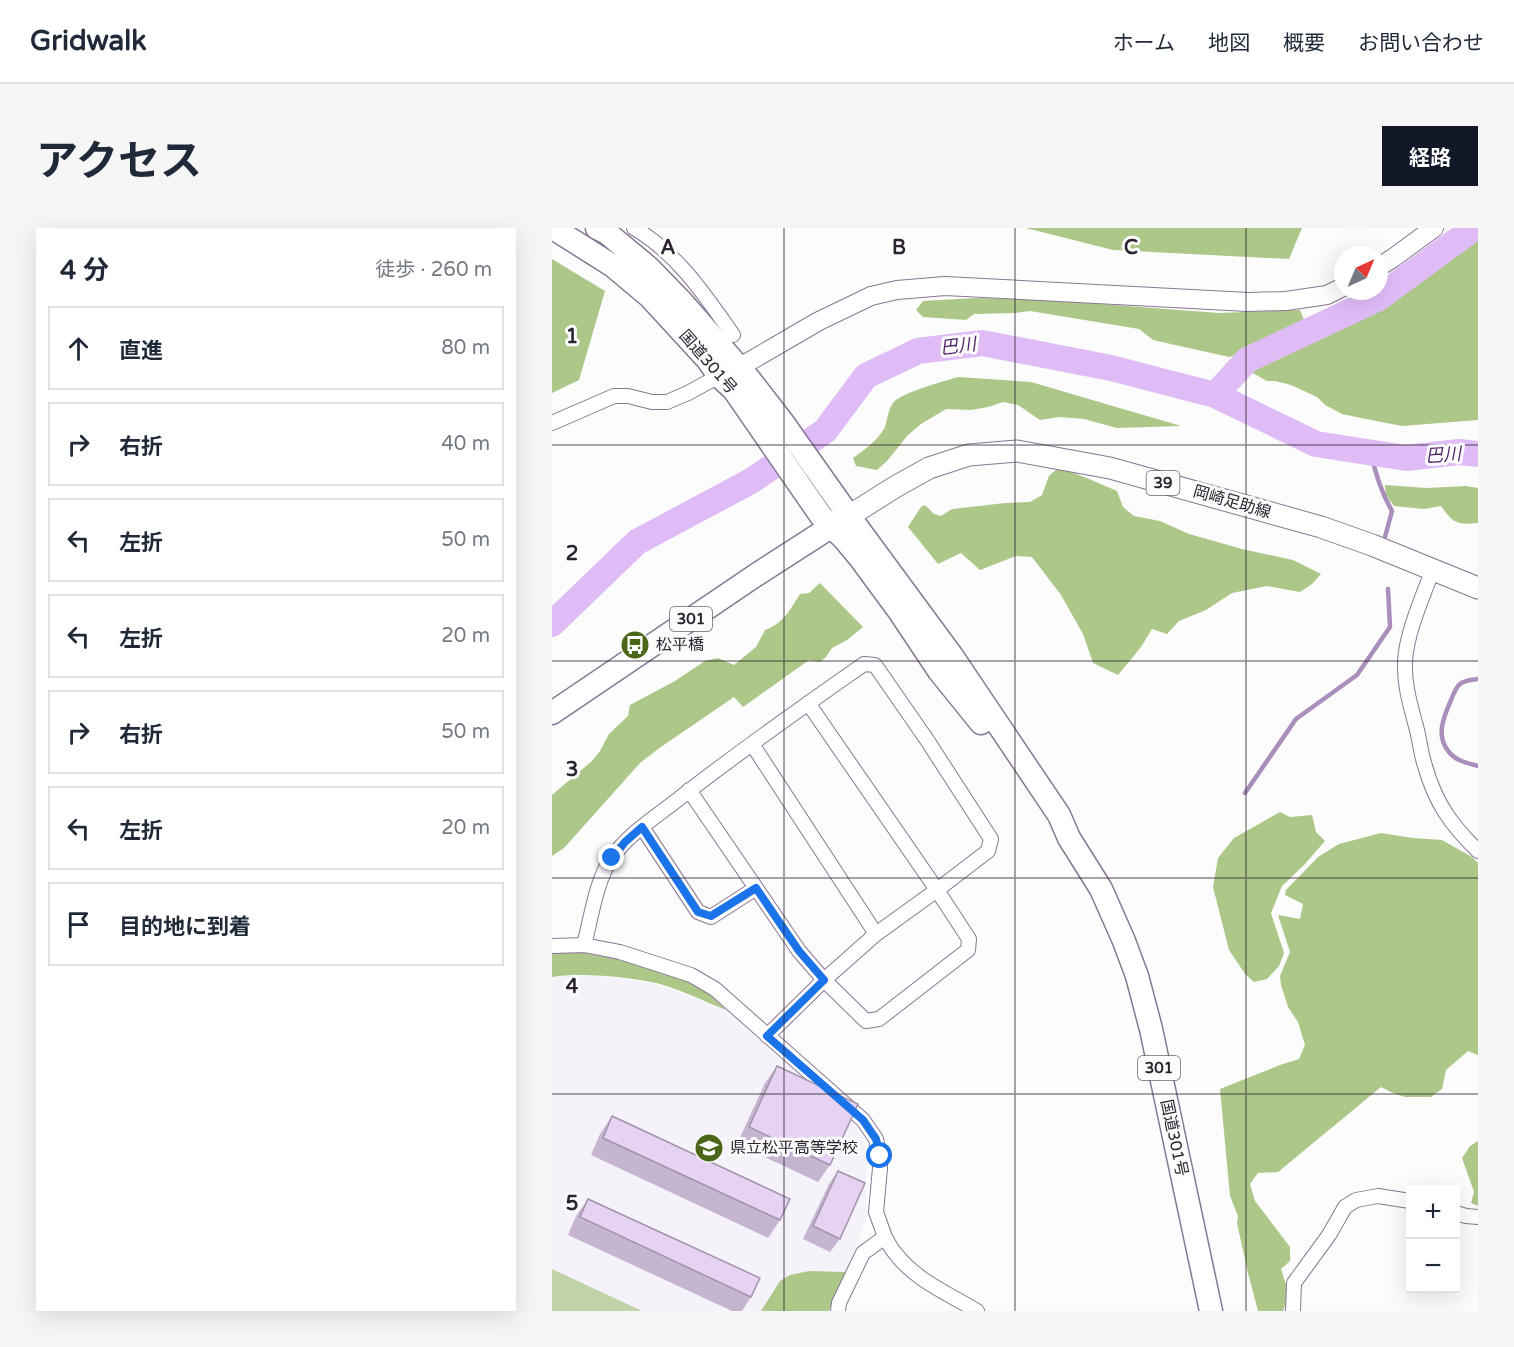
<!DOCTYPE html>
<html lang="ja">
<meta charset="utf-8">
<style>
:root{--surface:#fff;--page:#f6f6f7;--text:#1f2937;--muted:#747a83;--line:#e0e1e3;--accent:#111827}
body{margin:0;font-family:"Varela Round","Noto Sans JP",sans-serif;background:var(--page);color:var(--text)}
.controls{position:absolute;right:18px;bottom:18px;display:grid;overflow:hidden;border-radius:0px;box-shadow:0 6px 24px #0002}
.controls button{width:54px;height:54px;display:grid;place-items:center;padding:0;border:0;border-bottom:2px solid var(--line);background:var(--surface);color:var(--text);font:30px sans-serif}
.compass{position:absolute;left:782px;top:18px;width:54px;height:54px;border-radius:50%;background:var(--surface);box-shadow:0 6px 24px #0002;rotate:44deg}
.stop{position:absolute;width:18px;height:18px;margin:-14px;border:4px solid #1a73e8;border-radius:50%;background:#fff}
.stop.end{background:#1a73e8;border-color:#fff;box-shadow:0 2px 6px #0008}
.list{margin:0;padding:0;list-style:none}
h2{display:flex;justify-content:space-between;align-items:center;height:78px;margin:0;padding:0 24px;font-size:26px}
h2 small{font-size:20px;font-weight:400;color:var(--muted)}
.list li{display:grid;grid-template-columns:39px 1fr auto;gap:18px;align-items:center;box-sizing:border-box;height:84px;margin:0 12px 12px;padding:0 12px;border:2px solid var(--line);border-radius:0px}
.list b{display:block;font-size:22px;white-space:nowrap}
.list em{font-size:20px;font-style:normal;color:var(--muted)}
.icon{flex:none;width:33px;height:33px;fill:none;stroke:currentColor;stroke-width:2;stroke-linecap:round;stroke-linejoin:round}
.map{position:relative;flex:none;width:926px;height:1083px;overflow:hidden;border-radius:0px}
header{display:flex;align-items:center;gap:36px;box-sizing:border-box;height:84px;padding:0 30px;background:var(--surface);border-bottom:2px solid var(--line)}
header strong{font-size:28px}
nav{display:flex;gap:33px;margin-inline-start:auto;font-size:21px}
.intro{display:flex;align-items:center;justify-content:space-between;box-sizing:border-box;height:144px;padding:0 36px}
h1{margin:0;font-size:42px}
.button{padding:15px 27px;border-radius:0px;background:var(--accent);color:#fff;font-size:21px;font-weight:700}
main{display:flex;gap:36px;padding:0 36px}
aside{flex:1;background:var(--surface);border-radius:0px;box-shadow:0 6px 24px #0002}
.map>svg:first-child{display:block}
.built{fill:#f6f2fa}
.green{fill:#bfd2a8}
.forest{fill:#adc789}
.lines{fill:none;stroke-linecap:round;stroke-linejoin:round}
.stream{stroke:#aa8ebb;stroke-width:4.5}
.river{stroke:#e0bcf6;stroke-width:26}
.minor-casing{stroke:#887794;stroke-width:16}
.secondary-casing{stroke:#887794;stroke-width:20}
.primary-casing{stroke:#887794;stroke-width:23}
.trunk-casing{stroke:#887794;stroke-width:25}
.minor{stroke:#fff;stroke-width:14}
.secondary{stroke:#fff;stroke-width:18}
.primary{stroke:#fff;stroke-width:21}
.trunk{stroke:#fff;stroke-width:22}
.wall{fill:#c6b5d1}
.building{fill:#e6d2f3;stroke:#a193aa;stroke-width:1.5}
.route{stroke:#1a73e8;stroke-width:8}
.grid{fill:none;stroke:#2b2330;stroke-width:1.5;stroke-opacity:0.55}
.labels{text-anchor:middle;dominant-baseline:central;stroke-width:6;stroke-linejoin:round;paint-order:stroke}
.shield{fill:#fbfcfb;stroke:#69646d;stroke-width:1.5}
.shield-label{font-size:15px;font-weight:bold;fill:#2b2330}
.street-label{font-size:16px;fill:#2b2330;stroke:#fbfcfb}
.poi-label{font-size:16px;fill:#2b2330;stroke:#fbfcfb;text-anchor:start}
.water-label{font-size:18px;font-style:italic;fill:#53276a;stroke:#fbfcfb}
.grid-label{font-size:20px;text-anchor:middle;font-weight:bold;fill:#2b2330;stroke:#fbfcfb;stroke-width:6;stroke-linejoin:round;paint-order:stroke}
</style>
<header>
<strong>Gridwalk</strong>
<nav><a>ホーム</a><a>地図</a><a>概要</a><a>お問い合わせ</a></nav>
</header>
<div class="intro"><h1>アクセス</h1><a class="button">経路</a></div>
<main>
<aside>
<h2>4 分<small>徒歩 · 260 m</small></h2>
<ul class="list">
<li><svg class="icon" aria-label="ahead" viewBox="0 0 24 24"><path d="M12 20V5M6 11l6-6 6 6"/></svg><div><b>直進</b></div><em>80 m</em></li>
<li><svg class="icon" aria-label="right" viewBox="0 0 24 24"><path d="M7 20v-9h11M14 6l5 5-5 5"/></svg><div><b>右折</b></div><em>40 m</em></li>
<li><svg class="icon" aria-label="left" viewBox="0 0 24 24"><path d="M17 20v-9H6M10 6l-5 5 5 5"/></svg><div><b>左折</b></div><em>50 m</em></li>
<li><svg class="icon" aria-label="left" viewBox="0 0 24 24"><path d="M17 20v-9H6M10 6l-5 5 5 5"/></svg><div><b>左折</b></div><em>20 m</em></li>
<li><svg class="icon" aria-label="right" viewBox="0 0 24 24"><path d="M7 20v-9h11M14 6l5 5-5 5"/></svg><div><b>右折</b></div><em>50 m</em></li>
<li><svg class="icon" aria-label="left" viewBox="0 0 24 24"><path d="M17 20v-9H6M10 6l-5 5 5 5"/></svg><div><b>左折</b></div><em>20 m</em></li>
<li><svg class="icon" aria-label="arrive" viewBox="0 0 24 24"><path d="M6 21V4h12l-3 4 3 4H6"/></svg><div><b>目的地に到着</b></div></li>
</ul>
</aside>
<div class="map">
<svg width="926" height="1083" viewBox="0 0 926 1083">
<rect width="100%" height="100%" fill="#fbfcfb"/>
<path class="built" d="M 12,747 L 61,749 L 109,757 L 174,782 L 300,893 L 311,911 L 317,930 L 314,953 L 314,976 L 316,987 L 294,1044 L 257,1043 L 228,1053 L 209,1083 L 0,1083 L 0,749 Z"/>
<path class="green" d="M 0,1041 L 90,1083 L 0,1083 Z"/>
<path class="forest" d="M 474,0 L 750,0 L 737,31 L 561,22 Z
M 926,4 L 926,192 L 850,198 L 814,191 L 790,186 L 773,177 L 765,169 L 739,157 L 723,153 L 715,153 L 699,144 L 701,139 L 714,134 L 733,120 L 755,108 L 838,71 Z
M 0,31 L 53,63 L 27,152 L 0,165 Z
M 424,70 L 496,72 L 667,85 L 748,82 L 753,94 L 747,99 L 699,124 L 677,129 L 601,112 L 587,101 L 478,83 L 463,85 L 422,86 L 414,92 L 371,89 L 364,82 L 371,73 Z
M 406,149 L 479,154 L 629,198 L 565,200 L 532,191 L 507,189 L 488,192 L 466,177 L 451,174 L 436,179 L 419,182 L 394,181 L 369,196 L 356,207 L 335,233 L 325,242 L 304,238 L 301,230 C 312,222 325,213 332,201 C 336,193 335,183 341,175 C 348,165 393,153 406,149 Z
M 507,239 L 537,251 L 565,263 L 571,279 L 582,288 L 608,293 L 637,306 L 690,321 L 741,332 L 769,346 L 760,356 L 748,364 L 715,358 L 680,365 L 654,382 L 627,393 L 615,406 L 600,401 L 589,419 L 566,447 L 541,435 L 531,406 L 509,367 L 480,329 L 464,328 L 428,342 L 409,325 L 386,336 L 356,299 L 369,279 L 373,277 L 382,286 L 389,288 L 400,281 L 453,275 L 478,274 L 490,267 L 497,248 Z
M 833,257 L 875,260 L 914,258 L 926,260 L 926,295 C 904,297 901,295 889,278 L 872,281 L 842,278 L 834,267 Z
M 268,355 L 311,399 L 295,412 L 280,420 L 274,429 L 268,434 L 257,432 L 191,479 L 182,469 L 106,521 L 88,535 L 12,620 L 0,628 L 0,567 L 40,533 L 48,523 L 57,506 L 76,488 L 78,477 L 123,453 L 153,433 L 166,430 L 182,437 L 204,419 L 213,402 C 232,395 237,383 248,366 L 257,365 Z
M 728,584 L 738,589 L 760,587 L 764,604 L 773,613 L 753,636 L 730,658 L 719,685 L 732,725 L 727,738 L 715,751 L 702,754 L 693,746 L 677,722 L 661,659 L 666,630 L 682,610 Z
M 829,605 L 861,610 L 890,612 L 920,629 L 926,635 L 926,827 L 916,823 L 894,842 L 890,861 L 879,869 L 853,869 L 841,865 L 829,859 L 726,944 L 706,945 L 698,956 L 703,973 L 738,1019 L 738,1033 L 729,1041 L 737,1066 L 731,1083 L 706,1083 L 696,1045 L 685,995 L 686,988 L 678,968 L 668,861 L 728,837 L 747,831 L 753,817 L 746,794 L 736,779 L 729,757 L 728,748 L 738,724 L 726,687 L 748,691 L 751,676 L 733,667 L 734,662 L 766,629 L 787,616 Z
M 10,724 L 32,725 L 65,731 L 134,751 L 156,765 L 174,782 C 154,774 129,762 108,756 C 80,749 28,744 0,749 L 0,725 Z
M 926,913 L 926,978 L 919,975 L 922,964 L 910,930 L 918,918 Z
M 257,1043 L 294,1044 L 277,1083 L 209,1083 L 228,1053 L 238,1047 Z"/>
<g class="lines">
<path class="stream" d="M 819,224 C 823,245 829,264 840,283 L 833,309
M 926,451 C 920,452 913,452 908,456 C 904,459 901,467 899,472 C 892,488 883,508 897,524 C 904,533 915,535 926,538
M 693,565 L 744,491 L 805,447 L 838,399 L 836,361"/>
<path class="river" d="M 663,167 L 695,132 L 825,71 L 922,0
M 0,396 L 85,314 L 199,253 L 273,203 L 314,148 L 366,123 L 430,115 L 559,140 L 663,167 L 764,216 L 854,230 L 907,224 L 926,226"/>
<g class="minor-casing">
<path id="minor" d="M 82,0 C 125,25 153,67 181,107
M 0,195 L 62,168 L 76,168 L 100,174 L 115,174 L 136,165 L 167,148
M 881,341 C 871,368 854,406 853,434 C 852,458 859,479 865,502 C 868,514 869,526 873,538 C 883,574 899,597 926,623
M 200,516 L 324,706
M 137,562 L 247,723 L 272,752 L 314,793 L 327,791 L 416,722 L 417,711 L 385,662 L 256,475
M 90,599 L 146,684 L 159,689 L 204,660
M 32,717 C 39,691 44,653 59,631 C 75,607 102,590 124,573 C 185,525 249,480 312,436 L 323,437 L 375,512 L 439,611 L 436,623 L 385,662 L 324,706 L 272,752 L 215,808
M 0,718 L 32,717 L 68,724 L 139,747 L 163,761 L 311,892 L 324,911 L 328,928 L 328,940 L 324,984 L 333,1009 L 311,1025 L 287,1075 L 286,1083
M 904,985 L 914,988 L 926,989
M 333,1009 C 336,1014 339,1021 343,1025 C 363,1052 397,1066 425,1083
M 741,1083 L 742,1055 L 777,1007 L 793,979 L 804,972 L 826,968 L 858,973"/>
</g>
<g class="secondary-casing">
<path id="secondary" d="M 827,39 L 841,30 L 882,0
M 176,144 L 188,139 L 267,93 L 319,68 L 345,62 L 393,58 L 696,74 L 734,73 L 775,67 L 791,59"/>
</g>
<g class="primary-casing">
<path id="primary" d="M 297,288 L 343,259 L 377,240 L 417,227 L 465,223 L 558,240 L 769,299 L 820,317 L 926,360"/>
</g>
<g class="trunk-casing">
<path id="trunk" d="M 1,0 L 61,38 L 98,69 L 155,131 L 167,148 L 182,162 L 269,288 L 293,312 L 308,330 L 347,383 L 387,443 L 429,495
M 45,0 L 55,5 L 96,39 L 130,74 L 198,152 L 232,196 L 297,288 L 400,428 L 507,587 L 517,610 L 549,661 L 572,713 L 585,748 L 599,801 L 659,1083
M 0,485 L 204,347 L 291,291"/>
</g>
<use href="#minor" class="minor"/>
<use href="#secondary" class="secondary"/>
<use href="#primary" class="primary"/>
<use href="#trunk" class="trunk"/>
</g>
<path class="wall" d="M 225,838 L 278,937 L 266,954 L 185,916 L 213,855 Z
M 60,888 L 228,992 L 216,1010 L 39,927 L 48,906 Z
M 286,943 L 288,1011 L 278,1024 L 251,1011 L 277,956 Z
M 36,971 L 199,1069 L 190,1083 L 180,1083 L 16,1007 L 24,988 Z"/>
<path class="building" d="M 225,838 L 306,876 L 278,937 L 197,899 Z
M 60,888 L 238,971 L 228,992 L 51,910 Z
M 286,943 L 313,955 L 288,1011 L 261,998 Z
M 36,971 L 208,1050 L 199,1069 L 28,989 Z"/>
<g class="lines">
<path class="route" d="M 60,630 L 73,614 L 90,599 L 146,684 L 159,688 L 204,660 L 247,723 L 272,752 L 215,808 L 311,892 L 324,911 L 328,928"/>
</g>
<path class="grid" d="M 232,0 L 232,1083M 463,0 L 463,1083M 694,0 L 694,1083M 0,217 L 926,217M 0,433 L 926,433M 0,650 L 926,650M 0,866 L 926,866"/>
<defs>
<g id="bus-disc" transform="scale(1.5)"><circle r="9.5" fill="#4b6618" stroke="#fbfcfb"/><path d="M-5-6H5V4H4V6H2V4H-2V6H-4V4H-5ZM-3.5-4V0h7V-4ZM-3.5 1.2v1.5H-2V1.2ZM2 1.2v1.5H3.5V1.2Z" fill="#fff"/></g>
<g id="school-disc" transform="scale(1.5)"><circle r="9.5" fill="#4b6618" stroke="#fbfcfb"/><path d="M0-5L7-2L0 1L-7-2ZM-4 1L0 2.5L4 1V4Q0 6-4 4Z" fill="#fff"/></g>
</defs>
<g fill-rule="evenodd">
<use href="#bus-disc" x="83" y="417"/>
<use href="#school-disc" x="157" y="920"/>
</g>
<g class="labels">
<g class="shield">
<rect x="594.5" y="243" width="33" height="24" rx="4.5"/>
<rect x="118" y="379" width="42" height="24" rx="4.5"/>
<rect x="586" y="828" width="42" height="24" rx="4.5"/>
</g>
<g class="shield-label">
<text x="611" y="255">39</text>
<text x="139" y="391">301</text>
<text x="607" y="840">301</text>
</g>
<g class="street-label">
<text transform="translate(156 134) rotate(49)">国道301号</text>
<text transform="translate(680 274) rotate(16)">岡崎足助線</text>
<text transform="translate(622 910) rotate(78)">国道301号</text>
</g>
<g class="poi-label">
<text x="104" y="417">松平橋</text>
<text x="178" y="920">県立松平高等学校</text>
</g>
<g class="water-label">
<text transform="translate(406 118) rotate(-7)">巴川</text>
<text transform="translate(891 227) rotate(-4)">巴川</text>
</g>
</g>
<g class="grid-label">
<text x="116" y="26">A</text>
<text x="347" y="26">B</text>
<text x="579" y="26">C</text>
<text x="20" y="115">1</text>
<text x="20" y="332">2</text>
<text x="20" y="548">3</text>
<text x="20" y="765">4</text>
<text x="20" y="982">5</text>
</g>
</svg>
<div class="controls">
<button>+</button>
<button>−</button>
</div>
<svg class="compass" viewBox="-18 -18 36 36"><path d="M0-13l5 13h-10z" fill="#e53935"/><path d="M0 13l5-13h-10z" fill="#747a83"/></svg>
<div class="stop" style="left:328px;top:928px"></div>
<div class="stop end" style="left:60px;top:630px"></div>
</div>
</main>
